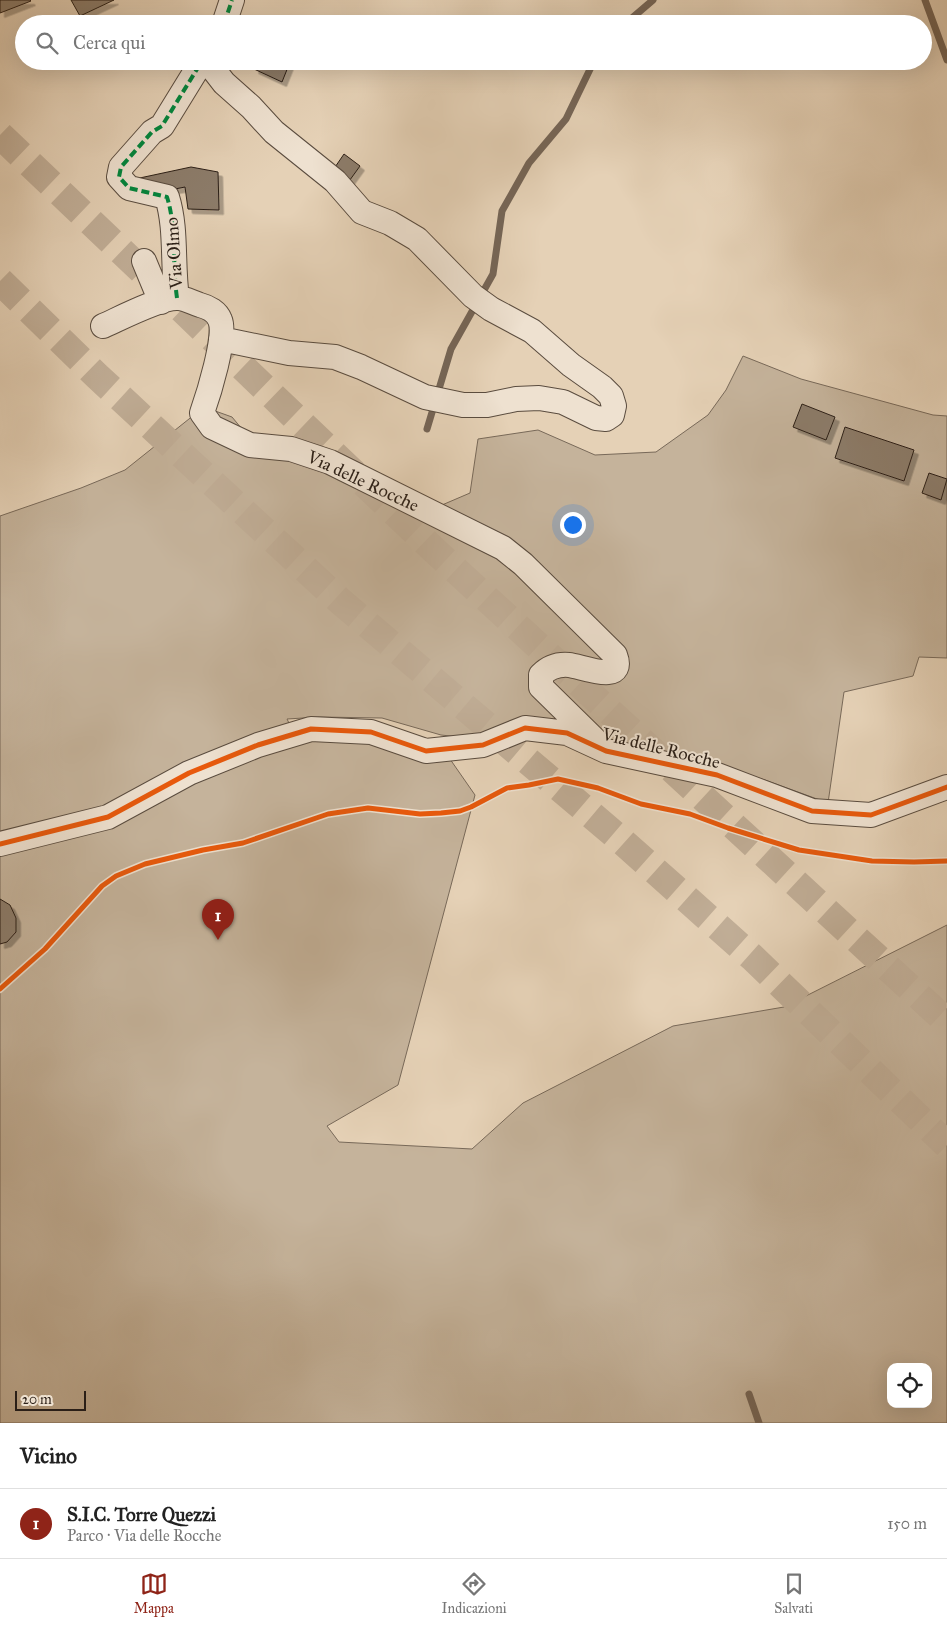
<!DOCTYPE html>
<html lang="it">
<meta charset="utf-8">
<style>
:root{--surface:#fff;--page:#f2f2f2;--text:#222;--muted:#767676;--line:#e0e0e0;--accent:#8f2418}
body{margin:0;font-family:"IM FELL Great Primer",serif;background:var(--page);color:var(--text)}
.controls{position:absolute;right:15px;bottom:15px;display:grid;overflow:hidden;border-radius:10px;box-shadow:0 5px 20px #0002}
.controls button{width:45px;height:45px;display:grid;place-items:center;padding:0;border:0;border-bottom:1px solid var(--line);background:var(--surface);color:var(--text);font:25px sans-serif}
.scale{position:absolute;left:15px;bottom:12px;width:71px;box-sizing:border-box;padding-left:5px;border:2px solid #2b1f17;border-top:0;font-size:14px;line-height:18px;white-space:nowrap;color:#2b1f17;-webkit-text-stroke:4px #eee1d0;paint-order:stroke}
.you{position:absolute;left:572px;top:524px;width:18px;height:18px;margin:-12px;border:4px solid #fff;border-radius:50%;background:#1a73e8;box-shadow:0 0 0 8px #1a73e833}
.badge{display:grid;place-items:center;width:32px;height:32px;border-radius:50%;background:var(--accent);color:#fff;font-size:16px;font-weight:700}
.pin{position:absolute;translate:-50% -41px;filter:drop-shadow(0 1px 2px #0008)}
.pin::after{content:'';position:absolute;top:26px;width:18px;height:15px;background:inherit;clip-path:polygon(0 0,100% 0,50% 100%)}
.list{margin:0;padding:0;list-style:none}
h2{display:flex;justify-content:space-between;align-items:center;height:65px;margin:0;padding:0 20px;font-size:21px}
h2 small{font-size:16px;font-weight:400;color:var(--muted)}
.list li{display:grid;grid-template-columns:32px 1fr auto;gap:15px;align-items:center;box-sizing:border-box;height:70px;padding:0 20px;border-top:1px solid var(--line)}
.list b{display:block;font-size:19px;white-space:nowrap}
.list p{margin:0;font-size:16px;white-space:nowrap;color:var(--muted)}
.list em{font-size:16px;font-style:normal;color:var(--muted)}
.icon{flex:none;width:28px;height:28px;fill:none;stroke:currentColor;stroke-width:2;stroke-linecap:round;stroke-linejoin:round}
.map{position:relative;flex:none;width:947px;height:1423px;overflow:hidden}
.search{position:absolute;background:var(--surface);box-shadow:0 5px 20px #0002;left:15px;right:15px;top:15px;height:55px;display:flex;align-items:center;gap:12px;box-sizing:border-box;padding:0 18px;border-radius:28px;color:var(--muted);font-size:19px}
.sheet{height:135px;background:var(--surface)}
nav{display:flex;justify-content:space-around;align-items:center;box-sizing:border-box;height:70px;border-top:1px solid var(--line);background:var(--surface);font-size:14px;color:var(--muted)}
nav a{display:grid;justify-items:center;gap:2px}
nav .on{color:var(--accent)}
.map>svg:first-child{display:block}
.green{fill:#c5b39b;stroke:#786959;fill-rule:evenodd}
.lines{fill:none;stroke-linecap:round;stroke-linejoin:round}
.stream{stroke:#756556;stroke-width:7}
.building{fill:#8c7c6a;stroke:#2b1f17;filter:url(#shadow)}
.highway-tunnel{stroke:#c0ad96;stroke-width:28;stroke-dasharray:28 14;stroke-linecap:butt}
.minor-casing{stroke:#5a4c3f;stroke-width:26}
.minor{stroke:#eee1d0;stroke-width:24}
.quiet{stroke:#00873e;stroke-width:4;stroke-dasharray:8 4;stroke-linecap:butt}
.cycleway-casing{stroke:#eee1d0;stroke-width:8}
.cycleway{stroke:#e8590c;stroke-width:5}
.labels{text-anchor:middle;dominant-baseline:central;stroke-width:4;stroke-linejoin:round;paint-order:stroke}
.street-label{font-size:18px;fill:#2b1f17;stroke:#eee1d0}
</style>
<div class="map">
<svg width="947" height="1423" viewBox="0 0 947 1423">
<defs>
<filter id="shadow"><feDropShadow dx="4.5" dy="4.5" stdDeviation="0" flood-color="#0004"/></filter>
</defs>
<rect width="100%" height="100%" fill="#e5d1b6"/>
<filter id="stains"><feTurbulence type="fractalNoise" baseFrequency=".004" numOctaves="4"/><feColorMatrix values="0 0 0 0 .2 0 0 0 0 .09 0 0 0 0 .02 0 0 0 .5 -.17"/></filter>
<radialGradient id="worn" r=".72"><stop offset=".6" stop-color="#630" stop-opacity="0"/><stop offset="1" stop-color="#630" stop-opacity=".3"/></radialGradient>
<path class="green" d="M 743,356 L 801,379 L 933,415 L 947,416 L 947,658 L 919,657 L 913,676 L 844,692 L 828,803 L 765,780 L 709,763 L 636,748 L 552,719 L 521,721 L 478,739 L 441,735 L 382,718 L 319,717 L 287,719 L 292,729 L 443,749 L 475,795 L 398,1085 L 327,1126 L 339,1142 L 472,1149 L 523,1103 L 673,1026 L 784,1007 L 947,925 L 947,1423 L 0,1423 L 0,516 L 81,488 L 125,470 L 204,407 L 232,417 L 242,429 L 442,505 L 470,493 L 478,439 L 538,430 L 595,455 L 656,452 L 708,415 L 726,390 ZM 891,1367 L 928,1367 L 928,1404 L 891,1404 Z"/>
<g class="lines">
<path class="stream" d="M 925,0 L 947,60
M 625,24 L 653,0
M 427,429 L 451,349 L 493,274 L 502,211 L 529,163 L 566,119 L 594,61
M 749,1394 L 759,1423"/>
</g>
<path class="building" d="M 0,0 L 30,0 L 31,1 L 0,13 Z
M 71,0 L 114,0 L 80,16 Z
M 257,61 L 288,61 L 290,62 L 282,82 L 254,69 Z
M 344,154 L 360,166 L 347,184 L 331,173 Z
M 191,167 L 218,172 L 219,210 L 188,209 L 185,187 L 160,192 L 135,179 Z
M 802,404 L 835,417 L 826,440 L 793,427 Z
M 845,427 L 914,450 L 904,481 L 835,458 Z
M 929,473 L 947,479 L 941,500 L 922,493 Z
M 0,899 L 10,905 L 16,918 L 16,932 L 7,942 L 0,944 Z"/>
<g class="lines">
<path class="highway-tunnel" d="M 0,135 L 435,551 L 947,1022
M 0,281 L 97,376 L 340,601 L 614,834 L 752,957 L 947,1145"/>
<g class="minor-casing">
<path id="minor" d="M 224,24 L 232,0
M 207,61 L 224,83 L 251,107 L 274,132 L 335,181 L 362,212 L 390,223 L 417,239 L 473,296 L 491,309 L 532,331 L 571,365 L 602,387 L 611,396 L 614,406 L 612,415 L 606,419 L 596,418 L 563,402 L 539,398 L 516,399 L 487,405 L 463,405 L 425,397 L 361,367 L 335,357 L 289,353 L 221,339
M 144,261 L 161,302
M 177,298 C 172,264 177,229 167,197 L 129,188 L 119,177 L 121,167 L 152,132 L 162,126 L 202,61
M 103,326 C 119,319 161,297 178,298 C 185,298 193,303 200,305 C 208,307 217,312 220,320 C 227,336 208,396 202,413 L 212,427 L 250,445 L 291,449 L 330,462 L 503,548 L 523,564 L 615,655 C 627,686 581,666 569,665 C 558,664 549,667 541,675 L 541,687 L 594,739
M 0,844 L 108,817 L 189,773 L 258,745 L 311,729 L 371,732 L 426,751 L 483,745 L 525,728 L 567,733 L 606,751 L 717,775 L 812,811 L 871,815 L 947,787"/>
</g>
<use href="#minor" class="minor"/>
<path class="quiet" d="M 224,24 L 232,0
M 177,298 C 172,264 177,229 167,197 L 129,188 L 119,177 L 121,167 L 152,132 L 162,126 L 202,61"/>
<g class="cycleway-casing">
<path id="cycleway" d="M 0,844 L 108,817 L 189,773 L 258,745 L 311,729 L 371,732 L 426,751 L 483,745 L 525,728 L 567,733 L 606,751 L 717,775 L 812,811 L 871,815 L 947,787
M 0,989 L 45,949 L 102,886 L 116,876 L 145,864 L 203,850 L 243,843 L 328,814 L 368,808 L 420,814 L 441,813 L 460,811 L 471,807 L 507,788 L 529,785 L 558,779 L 598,788 L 641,804 L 690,814 L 728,828 L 799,850 L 872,861 L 914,862 L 947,861"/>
</g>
<use href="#cycleway" class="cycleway"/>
</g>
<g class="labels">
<g class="street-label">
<text transform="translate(174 253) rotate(-94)">Via Olmo</text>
<text transform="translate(363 481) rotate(25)">Via delle Rocche</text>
<text transform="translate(661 748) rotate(14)">Via delle Rocche</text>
</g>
</g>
<rect width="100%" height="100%" filter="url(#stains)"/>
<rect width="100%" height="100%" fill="url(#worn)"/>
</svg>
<div class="controls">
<button><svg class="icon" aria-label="locate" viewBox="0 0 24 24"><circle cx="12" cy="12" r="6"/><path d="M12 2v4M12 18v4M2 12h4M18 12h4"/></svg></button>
</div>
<div class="scale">20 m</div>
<div class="you"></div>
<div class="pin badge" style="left:218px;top:940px">1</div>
<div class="search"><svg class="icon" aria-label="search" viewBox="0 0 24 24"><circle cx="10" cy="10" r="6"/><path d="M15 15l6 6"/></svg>Cerca qui</div>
</div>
<section class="sheet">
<h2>Vicino<small></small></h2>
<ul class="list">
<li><span class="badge">1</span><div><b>S.I.C. Torre Quezzi</b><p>Parco · Via delle Rocche</p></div><em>150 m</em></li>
</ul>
</section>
<nav>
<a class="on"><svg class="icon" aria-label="map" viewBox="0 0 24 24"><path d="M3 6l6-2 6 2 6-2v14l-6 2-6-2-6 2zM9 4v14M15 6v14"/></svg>Mappa</a>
<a><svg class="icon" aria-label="directions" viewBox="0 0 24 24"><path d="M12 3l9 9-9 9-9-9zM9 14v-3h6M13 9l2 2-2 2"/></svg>Indicazioni</a>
<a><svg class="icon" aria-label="saved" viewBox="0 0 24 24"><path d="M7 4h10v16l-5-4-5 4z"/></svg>Salvati</a>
</nav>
